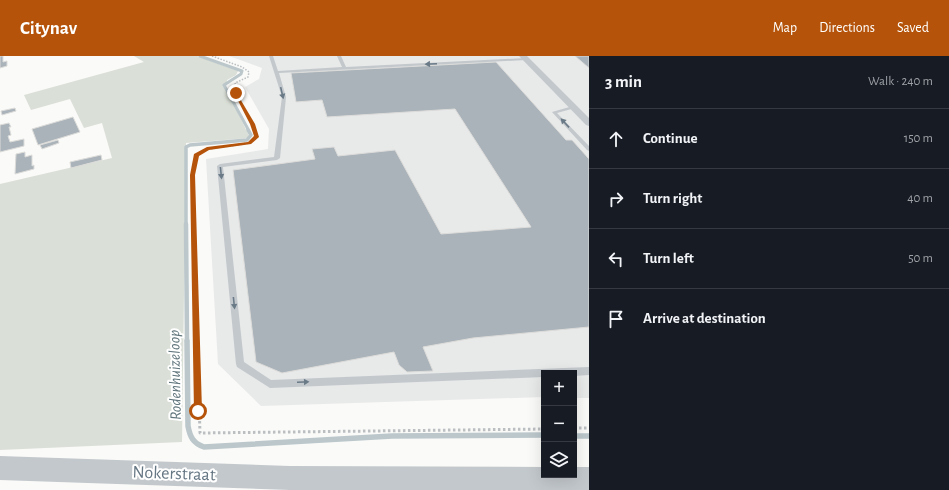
<!DOCTYPE html>
<meta charset="utf-8">
<style>
:root{--surface:#171b24;--page:#20242c;--text:#f1f3f6;--muted:#9ea1a6;--line:#363941;--accent:#b45309}
body{margin:0;font-family:"Alegreya Sans",sans-serif;background:var(--page);color:var(--text)}
.controls{position:absolute;right:12px;bottom:12px;display:grid;overflow:hidden;border-radius:0px;box-shadow:0 4px 16px #0002}
.controls button{width:36px;height:36px;display:grid;place-items:center;padding:0;border:0;border-bottom:1px solid var(--line);background:var(--surface);color:var(--text);font:20px sans-serif}
.stop{position:absolute;width:12px;height:12px;margin:-9px;border:3px solid #b45309;border-radius:50%;background:#fff}
.stop.end{background:#b45309;border-color:#fff;box-shadow:0 1px 4px #0008}
.list{margin:0;padding:0;list-style:none}
h2{display:flex;justify-content:space-between;align-items:center;height:52px;margin:0;padding:0 16px;font-size:17px}
h2 small{font-size:13px;font-weight:400;color:var(--muted)}
.list li{display:grid;grid-template-columns:26px 1fr auto;gap:12px;align-items:center;box-sizing:border-box;height:60px;padding:0 16px;border-top:1px solid var(--line)}
.list b{display:block;font-size:15px;white-space:nowrap}
.list em{font-size:13px;font-style:normal;color:var(--muted)}
.icon{flex:none;width:22px;height:22px;fill:none;stroke:currentColor;stroke-width:2;stroke-linecap:round;stroke-linejoin:round}
.map{position:relative;flex:none;width:589px;height:434px;overflow:hidden}
header{display:flex;align-items:center;gap:24px;box-sizing:border-box;height:56px;padding:0 20px;background:var(--accent);color:#fff}
header strong{font-size:19px}
nav{display:flex;gap:22px;margin-inline-start:auto;font-size:14px}
main{display:flex}
aside{flex:1;background:var(--surface)}
.map>svg:first-child{display:block}
.built{fill:#e8e9e9}
.green{fill:#dadfd7}
.lines{fill:none;stroke-linecap:round;stroke-linejoin:round}
.stream-far3{stroke:#bbc7cb;stroke-width:3}
.stream-far2{stroke:#bbc7cb;stroke-width:3.5}
.stream-far1{stroke:#bbc7cb;stroke-width:4.5}
.stream{stroke:#bbc7cb;stroke-width:5.5}
.building{fill:#aab3b9;stroke:#dcdcda}
.path-far3{stroke:#bbbfc2;stroke-width:1.5;stroke-dasharray:1.5 1.5;stroke-linecap:butt}
.path-far2{stroke:#bbbfc2;stroke-width:2;stroke-dasharray:1.5 1.5;stroke-linecap:butt}
.path-far1{stroke:#bbbfc2;stroke-width:2.5;stroke-dasharray:2 2;stroke-linecap:butt}
.path{stroke:#bbbfc2;stroke-width:3;stroke-dasharray:2.5 2.5;stroke-linecap:butt}
.service{fill:#c3c8cc;fill-rule:evenodd}
.minor{fill:#c3c8cc;fill-rule:evenodd}
.tertiary{fill:#c3c8cc;fill-rule:evenodd}
.oneway{fill:#6a7a87}
.route{fill:#b45309}
.labels{text-anchor:middle;dominant-baseline:central;stroke-width:4;stroke-linejoin:round;paint-order:stroke}
.water-label{font-size:16px;font-style:italic;fill:#60757c;stroke:#fff}
.near-street-label{font-size:18px;fill:#657683;stroke:#fff}
</style>
<header>
<strong>Citynav</strong>
<nav><a>Map</a><a>Directions</a><a>Saved</a></nav>
</header>
<main>
<div class="map">
<svg width="589" height="434" viewBox="0 0 589 434">
<rect width="100%" height="100%" fill="#fafaf8"/>
<path class="built" d="M 229,0 L 589,0 L 589,342 L 574,342 L 574,317 L 544,317 L 544,341 L 261,350 L 218,308 L 206,103 L 268,93 L 269,73 L 245,31 L 259,23 L 262,12 Z"/>
<path class="green" d="M 134,0 L 197,0 L 238,15 L 236,19 L 227,24 L 226,32 L 250,82 L 186,87 L 182,386 L 0,394 L 0,128 L 112,102 L 102,67 L 84,72 L 70,43 L 31,54 L 24,39 L 144,6 Z"/>
<g class="lines">
<path class="stream-far3" d="M 200,0 L 242,15 L 241,18 L 224,29 L 249,75"/>
<path class="stream-far2" d="M 186,169 L 186,91 L 190,89 L 247,84 L 251,79 L 248,74"/>
<path class="stream-far1" d="M 186,168 L 187,286"/>
<path class="stream" d="M 187,285 L 188,370 C 190,381 193,387 204,391 L 392,380 L 544,379
M 574,380 L 589,380"/>
</g>
<path class="building" d="M 0,0 L 3,0 L 3,6 L 7,5 L 7,10 L 0,12 Z
M 575,0 L 589,0 L 589,12 Z
M 496,6 L 566,84 L 572,84 L 589,103 L 589,271 L 473,282 L 423,291 L 433,315 L 407,316 L 399,309 L 394,296 L 282,317 L 256,306 L 233,114 L 315,103 L 312,93 L 334,91 L 338,100 L 395,94 L 441,178 L 531,171 L 455,53 L 327,61 L 322,44 L 296,46 L 291,17 Z
M 15,52 L 16,55 L 2,59 L 1,55 Z
M 73,61 L 80,76 L 38,89 L 32,73 Z
M 9,67 L 11,71 L 9,71 L 11,79 L 8,80 L 10,86 L 24,83 L 24,90 L 0,96 L 0,69 Z
M 58,84 L 59,87 L 42,93 L 40,89 Z
M 25,96 L 25,101 L 32,99 L 32,110 L 34,109 L 34,113 L 15,118 L 16,98 Z
M 101,99 L 102,104 L 71,112 L 70,106 Z"/>
<g class="lines">
<path class="path-far3" d="M 212,0 L 242,11 L 249,16 L 248,21 L 235,27 L 238,41 L 255,75"/>
<path class="path-far2" d="M 194,169 L 193,119 L 196,99 L 207,93 L 249,87 L 257,81 L 254,74"/>
<path class="path-far1" d="M 194,168 L 197,286"/>
<path class="path" d="M 197,285 L 200,377 L 544,373
M 574,372 L 589,372"/>
<path class="service" d="M 269,0 L 273,0 L 278,15 L 342,11 L 337,0 L 341,0 L 346,11 L 526,2 L 528,3 L 526,4 L 279,17 L 286,41 L 280,102 L 277,104 L 223,111 L 244,306 L 271,324 L 589,311 L 589,319 L 574,320 L 574,317 L 544,317 L 544,321 L 270,332 L 237,311 L 236,308 L 217,110 L 220,108 L 274,101 L 282,41 Z
M 573,50 L 575,51 L 575,52 L 557,57 L 589,90 L 589,95 L 587,94 L 552,56 Z"/>
<path class="minor" d="M 519,0 L 527,0 L 589,62 L 589,70 L 586,69 Z"/>
<path class="tertiary" d="M 0,400 L 290,410 L 544,411 L 544,419 L 574,419 L 574,411 L 589,411 L 589,434 L 290,434 L 0,424 Z"/>
</g>
<defs><path id="oneway-solid" d="M-6-.8H1V-3.2L6.5 0L1 3.2V.8H-6Z"/></defs>
<g class="oneway">
<use href="#oneway-solid" transform="translate(431 8) rotate(177)"/>
<use href="#oneway-solid" transform="translate(282 37) rotate(77)"/>
<use href="#oneway-solid" transform="translate(565 67) rotate(-133)"/>
<use href="#oneway-solid" transform="translate(221 117) rotate(84)"/>
<use href="#oneway-solid" transform="translate(234 247) rotate(84)"/>
<use href="#oneway-solid" transform="translate(303 326) rotate(-2)"/>
</g>
<path class="route" d="M 236,36 L 255,68 L 259,81 L 251,88 L 209,94 L 199,100 L 195,119 L 202,355 L 201,358 L 198,359 L 195,358 L 194,355 L 190,119 L 194,98 L 207,91 L 248,86 L 254,80 L 250,68 L 234,37 Z"/>
<g class="labels">
<g class="water-label">
<text transform="translate(175 319) rotate(-91)">Rodenhuizeloop</text>
</g>
<g class="near-street-label">
<text transform="translate(174 418) rotate(2)">Nokerstraat</text>
</g>
</g>
</svg>
<div class="controls">
<button>+</button>
<button>−</button>
<button><svg class="icon" aria-label="layers" viewBox="0 0 24 24"><path d="M12 4l9 5-9 5-9-5zM3 14l9 5 9-5"/></svg></button>
</div>
<div class="stop" style="left:198px;top:355px"></div>
<div class="stop end" style="left:236px;top:37px"></div>
</div>
<aside>
<h2>3 min<small>Walk · 240 m</small></h2>
<ul class="list">
<li><svg class="icon" aria-label="ahead" viewBox="0 0 24 24"><path d="M12 20V5M6 11l6-6 6 6"/></svg><div><b>Continue</b></div><em>150 m</em></li>
<li><svg class="icon" aria-label="right" viewBox="0 0 24 24"><path d="M7 20v-9h11M14 6l5 5-5 5"/></svg><div><b>Turn right</b></div><em>40 m</em></li>
<li><svg class="icon" aria-label="left" viewBox="0 0 24 24"><path d="M17 20v-9H6M10 6l-5 5 5 5"/></svg><div><b>Turn left</b></div><em>50 m</em></li>
<li><svg class="icon" aria-label="arrive" viewBox="0 0 24 24"><path d="M6 21V4h12l-3 4 3 4H6"/></svg><div><b>Arrive at destination</b></div></li>
</ul>
</aside>
</main>
